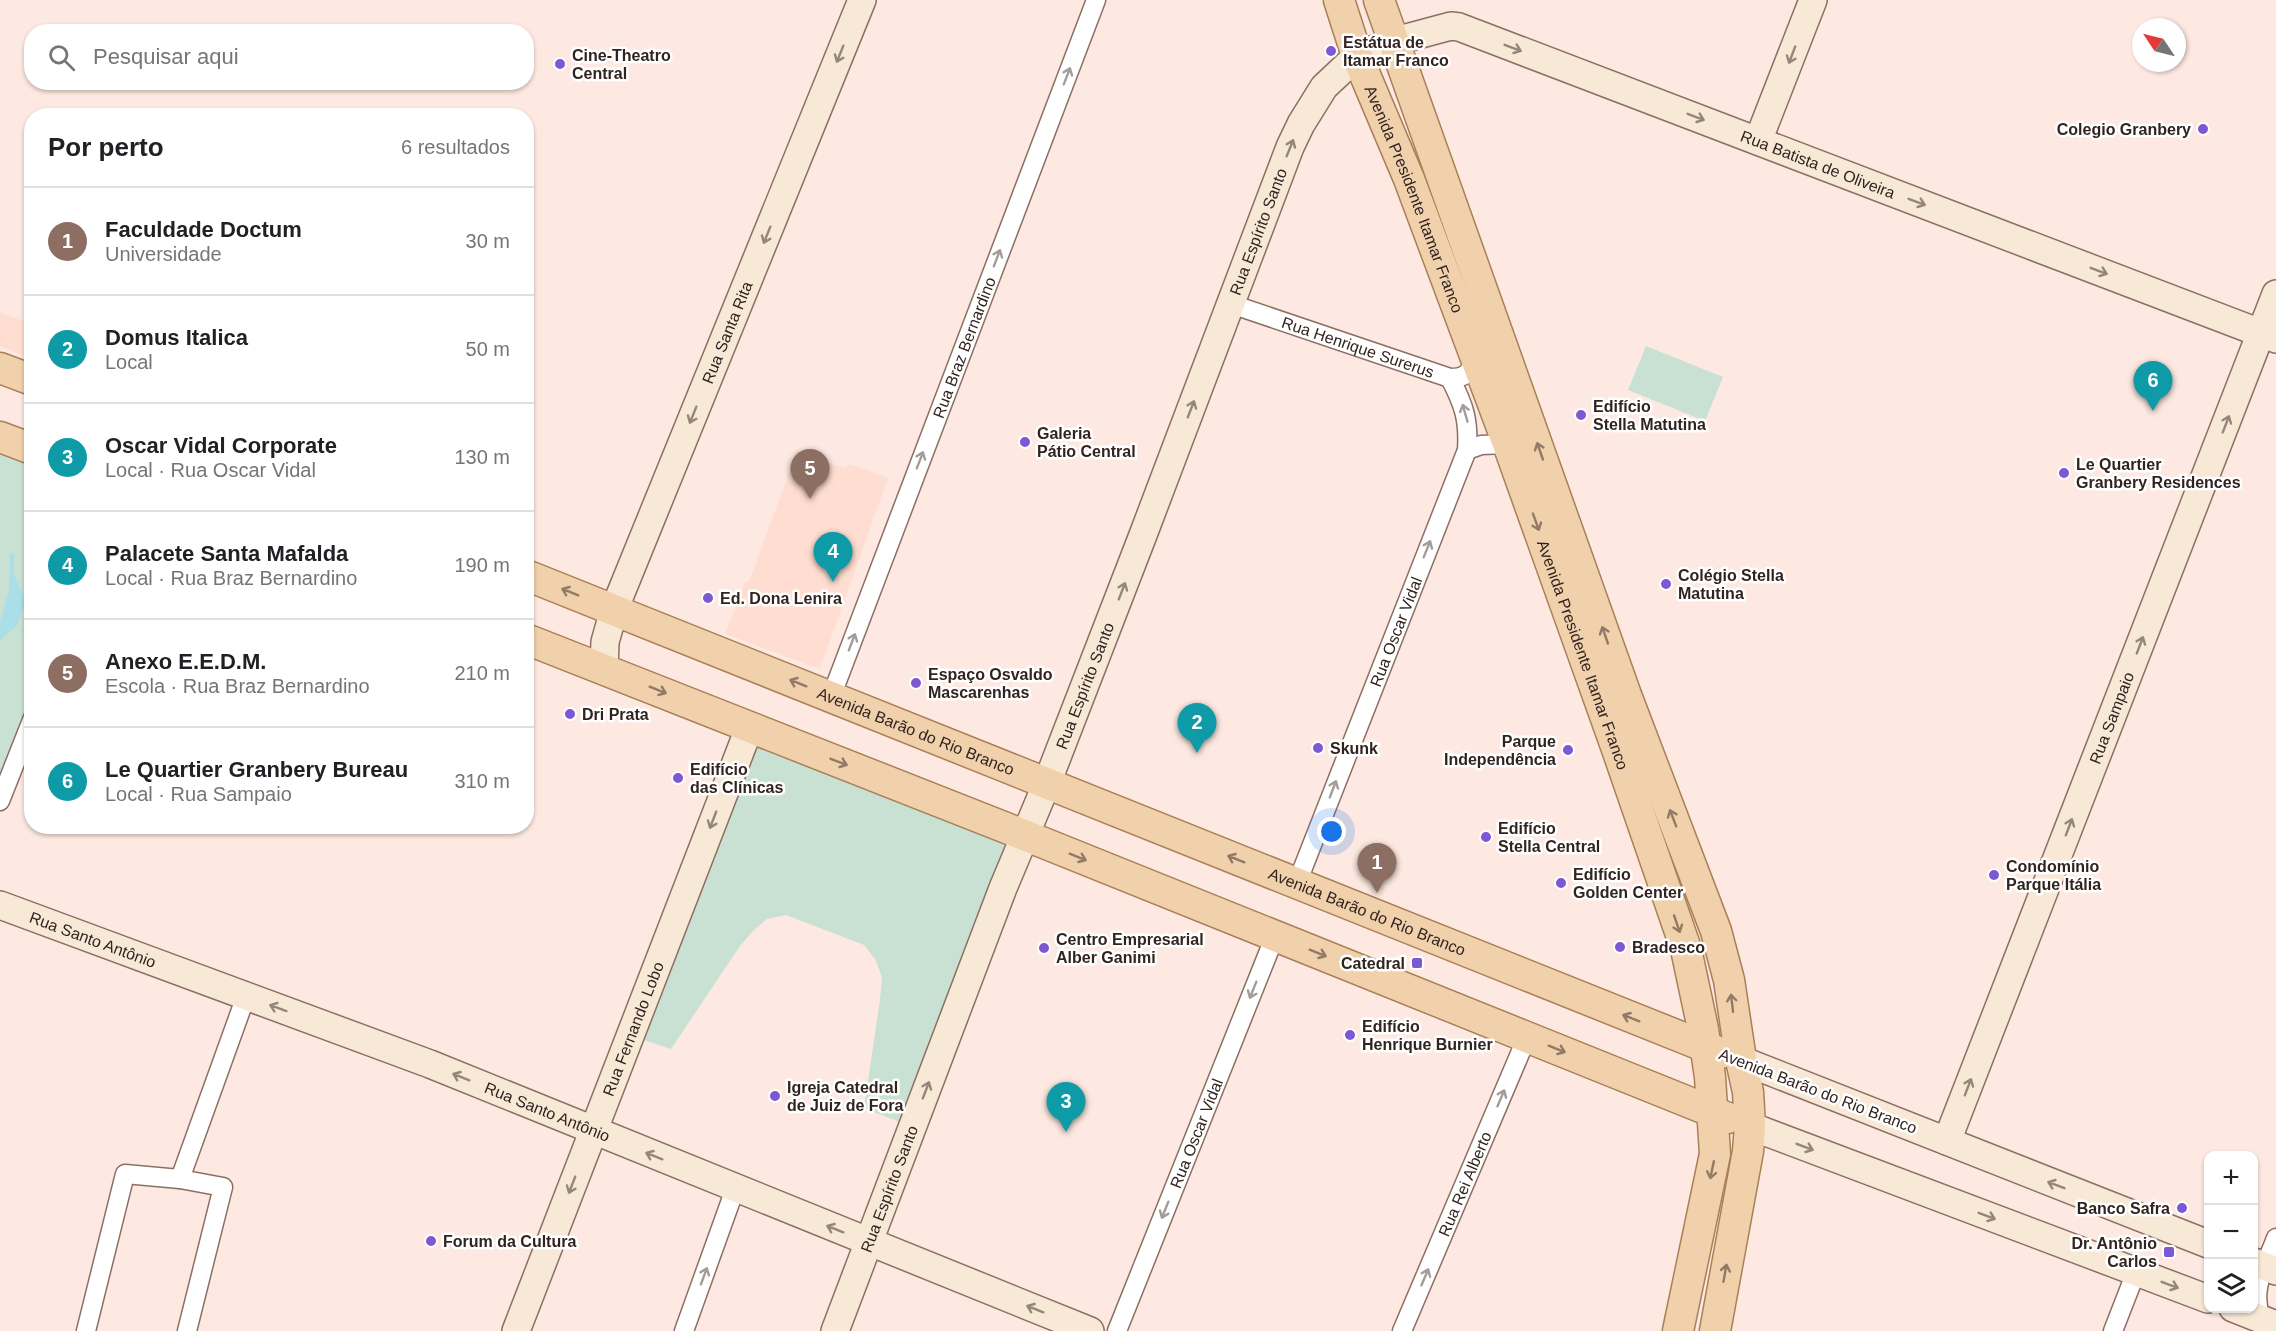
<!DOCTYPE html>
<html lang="pt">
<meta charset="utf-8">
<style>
:root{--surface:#fff;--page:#f6f6f6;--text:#202124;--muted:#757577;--line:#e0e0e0;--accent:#111827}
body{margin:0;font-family:Helvetica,sans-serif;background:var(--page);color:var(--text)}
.controls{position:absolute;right:18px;bottom:18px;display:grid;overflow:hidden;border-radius:12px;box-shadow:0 2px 4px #0004}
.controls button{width:54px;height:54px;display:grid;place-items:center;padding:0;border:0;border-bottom:2px solid var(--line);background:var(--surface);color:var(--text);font:30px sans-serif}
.compass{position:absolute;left:2132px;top:18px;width:54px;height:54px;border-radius:50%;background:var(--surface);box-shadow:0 2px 4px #0004;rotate:305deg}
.you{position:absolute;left:1332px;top:832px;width:21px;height:21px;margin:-15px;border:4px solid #fff;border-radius:50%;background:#1a73e8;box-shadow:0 0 0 9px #1a73e833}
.badge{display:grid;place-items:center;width:39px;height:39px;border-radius:50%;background:var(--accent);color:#fff;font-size:20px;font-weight:700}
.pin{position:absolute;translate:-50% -50px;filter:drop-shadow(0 2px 3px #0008)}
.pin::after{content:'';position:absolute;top:32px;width:21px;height:18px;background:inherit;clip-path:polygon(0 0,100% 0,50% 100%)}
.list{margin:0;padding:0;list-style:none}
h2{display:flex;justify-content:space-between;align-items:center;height:78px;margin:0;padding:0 24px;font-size:26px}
h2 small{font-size:20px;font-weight:400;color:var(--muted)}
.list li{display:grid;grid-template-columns:39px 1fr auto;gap:18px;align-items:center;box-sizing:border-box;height:108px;padding:0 24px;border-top:2px solid var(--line)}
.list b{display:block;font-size:22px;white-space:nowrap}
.list p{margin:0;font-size:20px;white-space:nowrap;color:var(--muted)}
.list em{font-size:20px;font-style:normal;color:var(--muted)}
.icon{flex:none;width:33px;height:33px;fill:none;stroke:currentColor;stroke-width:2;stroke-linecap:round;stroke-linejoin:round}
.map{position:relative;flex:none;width:2276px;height:1331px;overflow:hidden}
.search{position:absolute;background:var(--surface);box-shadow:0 2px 4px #0004;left:24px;top:24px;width:510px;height:66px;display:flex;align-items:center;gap:15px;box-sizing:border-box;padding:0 21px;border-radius:24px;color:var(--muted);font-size:22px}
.panel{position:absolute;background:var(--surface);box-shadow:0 2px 4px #0004;left:24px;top:108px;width:510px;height:726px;border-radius:24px}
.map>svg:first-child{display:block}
.built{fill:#ffded1}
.green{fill:#c9e1d3}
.water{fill:#abdfe8}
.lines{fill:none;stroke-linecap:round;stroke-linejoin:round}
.street-casing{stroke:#8c6f63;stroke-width:21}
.secondary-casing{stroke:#8c6f63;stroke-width:30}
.primary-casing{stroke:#a88057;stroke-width:33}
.street{stroke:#fff;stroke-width:18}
.secondary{stroke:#f8e8d6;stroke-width:27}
.primary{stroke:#f1d0ac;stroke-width:30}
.oneway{stroke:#94867b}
.oneway2{stroke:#a29c9b}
.oneway3{stroke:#917a66}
.poi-dot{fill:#7d58d2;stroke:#fff;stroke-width:2}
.labels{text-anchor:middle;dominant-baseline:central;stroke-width:5;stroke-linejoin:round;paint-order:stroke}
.poi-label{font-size:16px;font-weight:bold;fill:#312420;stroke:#fff;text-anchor:start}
.street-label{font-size:16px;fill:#312420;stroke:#fff}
</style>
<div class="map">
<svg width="2276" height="1331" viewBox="0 0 2276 1331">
<rect width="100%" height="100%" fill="#fde9e1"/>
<path class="built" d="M 0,312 L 31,324 L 31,350 L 28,358 L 0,346 Z
M 797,451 L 844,468 L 850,464 L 888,478 L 820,669 L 725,634 L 745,582 L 749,582 Z"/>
<path class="green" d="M 1646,346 L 1723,377 L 1705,421 L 1628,390 Z
M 0,445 L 32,457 L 31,698 L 0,777 Z
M 753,744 L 1006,844 L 902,1123 L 864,1108 L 880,1000 L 882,977 L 875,959 L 864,945 L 786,915 L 767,919 L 753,931 L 740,946 L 671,1049 L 641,1039 Z"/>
<path class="water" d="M 10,553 L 14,554 L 14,575 L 23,594 L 25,603 L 17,626 L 0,640 L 0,621 L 9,590 Z"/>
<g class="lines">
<g class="street-casing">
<g id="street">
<path id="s1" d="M 1231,304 L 1450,378 C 1466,378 1469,373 1476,360"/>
<path d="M 1467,450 L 1481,445 L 1508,444"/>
<path id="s2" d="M 831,697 L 1096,0"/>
<path d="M 0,801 L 32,720"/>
<path id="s3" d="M 1297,883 L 1467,450 C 1469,420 1464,405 1450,378"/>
<path d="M 2261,1319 C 2250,1288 2265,1268 2276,1238"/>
<path d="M 86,1331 L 125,1174 L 180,1179"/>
<path d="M 187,1331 L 223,1187 L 180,1179 L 246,996"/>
<path d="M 684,1331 L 735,1189"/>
<path id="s4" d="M 1117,1331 L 1275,936"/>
<path id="s5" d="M 1402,1331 L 1527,1037"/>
<path d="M 2113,1331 L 2136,1272"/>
</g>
</g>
<g class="secondary-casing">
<g id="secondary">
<path d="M 1758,141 L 1813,0"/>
<path id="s6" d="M 604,669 L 605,642 L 614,610 L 862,0"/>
<path id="s7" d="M 0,905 L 430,1064 L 1090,1331"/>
<path d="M 1741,1060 L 2208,1244"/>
<path d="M 1750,1126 L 2208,1299"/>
<path id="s8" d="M 1947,1141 L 2276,294"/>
<path d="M 2254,1262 L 2276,1271"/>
<path d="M 2233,1308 L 2276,1325"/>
<path id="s9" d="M 516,1331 L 750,726"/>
<path id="s10" d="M 835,1331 L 1003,888 L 1047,783 L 1143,535 L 1290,147 L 1301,124 L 1324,87 L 1357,56 L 1395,41 L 1451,26 L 1459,27 L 2276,339"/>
</g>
</g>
<g class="primary-casing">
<g id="primary">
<path id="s11" d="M 1339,0 L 1357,56 L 1409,179 L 1508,444 L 1618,752 L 1686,949 L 1703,1029 L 1710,1077 L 1715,1154 L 1678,1331"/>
<path d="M 1379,0 L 1626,695 L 1716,931 L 1729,980 L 1741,1060 L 1748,1092 L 1750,1126 L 1748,1151 L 1715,1331"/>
<path d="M 0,368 L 32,380"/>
<path d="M 0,437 L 32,449"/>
<path id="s12" d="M 526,575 L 1721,1053"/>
<path d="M 526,639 L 1024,835 L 1728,1118"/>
</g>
</g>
<use href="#street" class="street"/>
<use href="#secondary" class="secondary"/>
<use href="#primary" class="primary"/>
</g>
<defs><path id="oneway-shaft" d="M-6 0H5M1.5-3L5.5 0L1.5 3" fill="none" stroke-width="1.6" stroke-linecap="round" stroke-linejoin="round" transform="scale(1.5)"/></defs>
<g class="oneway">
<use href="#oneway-shaft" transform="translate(1513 48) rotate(21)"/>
<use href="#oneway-shaft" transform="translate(840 54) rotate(112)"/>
<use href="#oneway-shaft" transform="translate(1792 55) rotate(111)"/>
<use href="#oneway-shaft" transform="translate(1696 117) rotate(21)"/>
<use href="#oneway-shaft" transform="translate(1290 148) rotate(-68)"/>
<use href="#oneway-shaft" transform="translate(1917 202) rotate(21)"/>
<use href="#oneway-shaft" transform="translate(767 235) rotate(112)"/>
<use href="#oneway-shaft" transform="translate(2099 271) rotate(21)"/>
<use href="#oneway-shaft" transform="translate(1191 409) rotate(-69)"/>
<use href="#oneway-shaft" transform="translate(693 415) rotate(112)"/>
<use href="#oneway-shaft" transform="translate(2226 424) rotate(-69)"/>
<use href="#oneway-shaft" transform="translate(1122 591) rotate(-69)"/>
<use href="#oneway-shaft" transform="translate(2140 645) rotate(-69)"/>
<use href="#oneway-shaft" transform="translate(713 820) rotate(111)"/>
<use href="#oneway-shaft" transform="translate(2069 827) rotate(-69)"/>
<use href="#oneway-shaft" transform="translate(278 1008) rotate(-160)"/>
<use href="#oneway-shaft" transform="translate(461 1077) rotate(-158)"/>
<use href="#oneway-shaft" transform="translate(1968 1087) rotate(-69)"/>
<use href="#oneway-shaft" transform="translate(926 1090) rotate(-69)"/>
<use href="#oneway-shaft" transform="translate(1805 1147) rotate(21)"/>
<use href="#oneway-shaft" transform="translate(654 1156) rotate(-158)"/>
<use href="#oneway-shaft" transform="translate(572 1185) rotate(111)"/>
<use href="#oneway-shaft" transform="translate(2056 1185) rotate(-159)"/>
<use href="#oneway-shaft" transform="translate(1987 1216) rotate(21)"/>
<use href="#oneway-shaft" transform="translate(835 1229) rotate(-158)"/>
<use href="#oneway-shaft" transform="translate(2170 1285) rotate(21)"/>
<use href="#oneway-shaft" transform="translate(1035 1309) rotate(-158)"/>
</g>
<g class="oneway2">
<use href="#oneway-shaft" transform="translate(1067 76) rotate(-69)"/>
<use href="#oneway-shaft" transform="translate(997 258) rotate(-69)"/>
<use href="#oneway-shaft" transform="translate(1465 413) rotate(-106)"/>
<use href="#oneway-shaft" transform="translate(920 460) rotate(-69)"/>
<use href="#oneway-shaft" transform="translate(1427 549) rotate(-68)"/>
<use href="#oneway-shaft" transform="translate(852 642) rotate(-69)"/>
<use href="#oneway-shaft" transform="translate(1333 789) rotate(-69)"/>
<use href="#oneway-shaft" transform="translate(1253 990) rotate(112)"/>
<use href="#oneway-shaft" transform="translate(1501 1098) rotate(-67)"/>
<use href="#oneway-shaft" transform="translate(1165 1210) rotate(112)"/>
<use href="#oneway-shaft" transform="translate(704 1276) rotate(-70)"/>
<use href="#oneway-shaft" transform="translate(1425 1277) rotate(-67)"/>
</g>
<g class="oneway3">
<use href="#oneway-shaft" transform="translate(1540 451) rotate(-109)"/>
<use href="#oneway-shaft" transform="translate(1536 522) rotate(70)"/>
<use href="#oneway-shaft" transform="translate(570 592) rotate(-158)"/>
<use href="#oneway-shaft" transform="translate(1605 635) rotate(-109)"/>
<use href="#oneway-shaft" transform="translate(798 683) rotate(-158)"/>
<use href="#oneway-shaft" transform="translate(658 690) rotate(22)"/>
<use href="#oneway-shaft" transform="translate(839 762) rotate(21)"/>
<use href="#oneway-shaft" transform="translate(1673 818) rotate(-111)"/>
<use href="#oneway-shaft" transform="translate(1078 857) rotate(22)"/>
<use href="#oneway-shaft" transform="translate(1236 859) rotate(-158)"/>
<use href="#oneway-shaft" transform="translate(1677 924) rotate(71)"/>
<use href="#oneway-shaft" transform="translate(1318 953) rotate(22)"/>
<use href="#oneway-shaft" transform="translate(1732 1003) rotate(-97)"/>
<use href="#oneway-shaft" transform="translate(1631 1018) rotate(-158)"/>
<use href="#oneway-shaft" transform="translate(1557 1049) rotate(22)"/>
<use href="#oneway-shaft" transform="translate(1712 1170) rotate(102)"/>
<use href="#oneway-shaft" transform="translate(1725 1273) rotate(-80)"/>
</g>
<g class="poi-dot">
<circle cx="1331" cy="51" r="6"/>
<circle cx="560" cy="64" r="6"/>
<circle cx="2203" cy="129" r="6"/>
<circle cx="1581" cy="415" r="6"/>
<circle cx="1025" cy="442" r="6"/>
<circle cx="2064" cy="473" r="6"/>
<circle cx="1666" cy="584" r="6"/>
<circle cx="708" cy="598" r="6"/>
<circle cx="916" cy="683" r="6"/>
<circle cx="570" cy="714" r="6"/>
<circle cx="1318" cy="748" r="6"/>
<circle cx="1568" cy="750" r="6"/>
<circle cx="678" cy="778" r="6"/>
<circle cx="1486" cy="837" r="6"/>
<circle cx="1994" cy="875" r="6"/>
<circle cx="1561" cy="883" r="6"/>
<circle cx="1620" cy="947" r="6"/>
<circle cx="1044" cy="948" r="6"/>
<rect x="1411" y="957" width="12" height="12" rx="3"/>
<circle cx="1350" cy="1035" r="6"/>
<circle cx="775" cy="1096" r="6"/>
<circle cx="2182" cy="1208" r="6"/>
<circle cx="431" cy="1241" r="6"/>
<rect x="2163" y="1246" width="12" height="12" rx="3"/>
</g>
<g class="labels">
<g class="poi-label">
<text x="1343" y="42">Estátua de<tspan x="1343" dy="18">Itamar Franco</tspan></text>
<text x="572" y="55">Cine-Theatro<tspan x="572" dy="18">Central</tspan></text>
<text x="2191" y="129" text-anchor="end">Colegio Granbery</text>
<text x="1593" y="406">Edifício<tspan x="1593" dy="18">Stella Matutina</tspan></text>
<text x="1037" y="433">Galeria<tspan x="1037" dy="18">Pátio Central</tspan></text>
<text x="2076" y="464">Le Quartier<tspan x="2076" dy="18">Granbery Residences</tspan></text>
<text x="1678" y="575">Colégio Stella<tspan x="1678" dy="18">Matutina</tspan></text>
<text x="720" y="598">Ed. Dona Lenira</text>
<text x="928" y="674">Espaço Osvaldo<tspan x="928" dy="18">Mascarenhas</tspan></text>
<text x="582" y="714">Dri Prata</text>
<text x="1556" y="741" text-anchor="end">Parque<tspan x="1556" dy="18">Independência</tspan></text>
<text x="1330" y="748">Skunk</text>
<text x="690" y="769">Edifício<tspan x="690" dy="18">das Clínicas</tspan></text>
<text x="1498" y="828">Edifício<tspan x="1498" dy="18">Stella Central</tspan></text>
<text x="2006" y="866">Condomínio<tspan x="2006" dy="18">Parque Itália</tspan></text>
<text x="1573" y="874">Edifício<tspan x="1573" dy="18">Golden Center</tspan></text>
<text x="1056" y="939">Centro Empresarial<tspan x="1056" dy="18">Alber Ganimi</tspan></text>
<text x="1632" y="947">Bradesco</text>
<text x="1405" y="963" text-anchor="end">Catedral</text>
<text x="1362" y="1026">Edifício<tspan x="1362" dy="18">Henrique Burnier</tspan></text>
<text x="787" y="1087">Igreja Catedral<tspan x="787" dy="18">de Juiz de Fora</tspan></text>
<text x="2170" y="1208" text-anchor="end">Banco Safra</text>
<text x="443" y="1241">Forum da Cultura</text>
<text x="2157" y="1243" text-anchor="end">Dr. Antônio<tspan x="2157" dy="18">Carlos</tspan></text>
</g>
<g class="street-label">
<text stroke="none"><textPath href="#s10" startOffset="1874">Rua Batista de Oliveira</textPath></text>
<text stroke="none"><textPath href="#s11" startOffset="213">Avenida Presidente Itamar Franco</textPath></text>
<text stroke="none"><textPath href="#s10" startOffset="1178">Rua Espírito Santo</textPath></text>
<text stroke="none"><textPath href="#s6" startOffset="360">Rua Santa Rita</textPath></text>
<text stroke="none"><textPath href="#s1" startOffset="134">Rua Henrique Surerus</textPath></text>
<text stroke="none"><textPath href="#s2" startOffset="374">Rua Braz Bernardino</textPath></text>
<text stroke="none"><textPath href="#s3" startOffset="270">Rua Oscar Vidal</textPath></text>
<text stroke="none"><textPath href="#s11" startOffset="699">Avenida Presidente Itamar Franco</textPath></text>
<text stroke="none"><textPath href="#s10" startOffset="692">Rua Espírito Santo</textPath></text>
<text stroke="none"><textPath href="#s8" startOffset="454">Rua Sampaio</textPath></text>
<text stroke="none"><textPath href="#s12" startOffset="420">Avenida Barão do Rio Branco</textPath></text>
<text stroke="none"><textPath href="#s12" startOffset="906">Avenida Barão do Rio Branco</textPath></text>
<text stroke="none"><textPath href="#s7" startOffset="99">Rua Santo Antônio</textPath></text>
<text stroke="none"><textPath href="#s9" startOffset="324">Rua Fernando Lobo</textPath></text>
<text transform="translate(1818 1091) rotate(21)">Avenida Barão do Rio Branco</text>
<text stroke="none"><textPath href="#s7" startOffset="585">Rua Santo Antônio</textPath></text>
<text stroke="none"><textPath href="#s4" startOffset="213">Rua Oscar Vidal</textPath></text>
<text stroke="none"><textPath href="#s5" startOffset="160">Rua Rei Alberto</textPath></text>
<text stroke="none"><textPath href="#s10" startOffset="152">Rua Espírito Santo</textPath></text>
</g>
</g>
</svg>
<div class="controls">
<button>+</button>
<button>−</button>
<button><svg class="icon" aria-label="layers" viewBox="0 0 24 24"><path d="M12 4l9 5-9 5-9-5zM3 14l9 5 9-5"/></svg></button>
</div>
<svg class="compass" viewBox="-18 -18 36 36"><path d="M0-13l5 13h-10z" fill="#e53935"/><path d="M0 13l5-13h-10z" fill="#757577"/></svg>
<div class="you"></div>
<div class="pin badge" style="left:1377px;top:893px;background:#8d6e63">1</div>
<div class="pin badge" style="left:1197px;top:753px;background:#0f9aa8">2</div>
<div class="pin badge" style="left:1066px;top:1132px;background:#0f9aa8">3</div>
<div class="pin badge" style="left:833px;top:582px;background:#0f9aa8">4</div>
<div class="pin badge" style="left:810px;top:499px;background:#8d6e63">5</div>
<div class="pin badge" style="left:2153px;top:411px;background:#0f9aa8">6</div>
<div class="search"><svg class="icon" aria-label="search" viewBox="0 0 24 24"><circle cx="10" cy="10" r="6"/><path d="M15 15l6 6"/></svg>Pesquisar aqui</div>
<section class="panel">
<h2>Por perto<small>6 resultados</small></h2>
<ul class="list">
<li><span class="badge" style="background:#8d6e63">1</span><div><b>Faculdade Doctum</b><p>Universidade</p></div><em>30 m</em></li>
<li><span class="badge" style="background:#0f9aa8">2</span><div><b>Domus Italica</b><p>Local</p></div><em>50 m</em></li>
<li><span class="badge" style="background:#0f9aa8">3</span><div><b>Oscar Vidal Corporate</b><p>Local · Rua Oscar Vidal</p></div><em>130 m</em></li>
<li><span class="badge" style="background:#0f9aa8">4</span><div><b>Palacete Santa Mafalda</b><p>Local · Rua Braz Bernardino</p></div><em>190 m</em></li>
<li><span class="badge" style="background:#8d6e63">5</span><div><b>Anexo E.E.D.M.</b><p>Escola · Rua Braz Bernardino</p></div><em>210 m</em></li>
<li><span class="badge" style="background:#0f9aa8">6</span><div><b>Le Quartier Granbery Bureau</b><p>Local · Rua Sampaio</p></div><em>310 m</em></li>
</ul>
</section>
</div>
